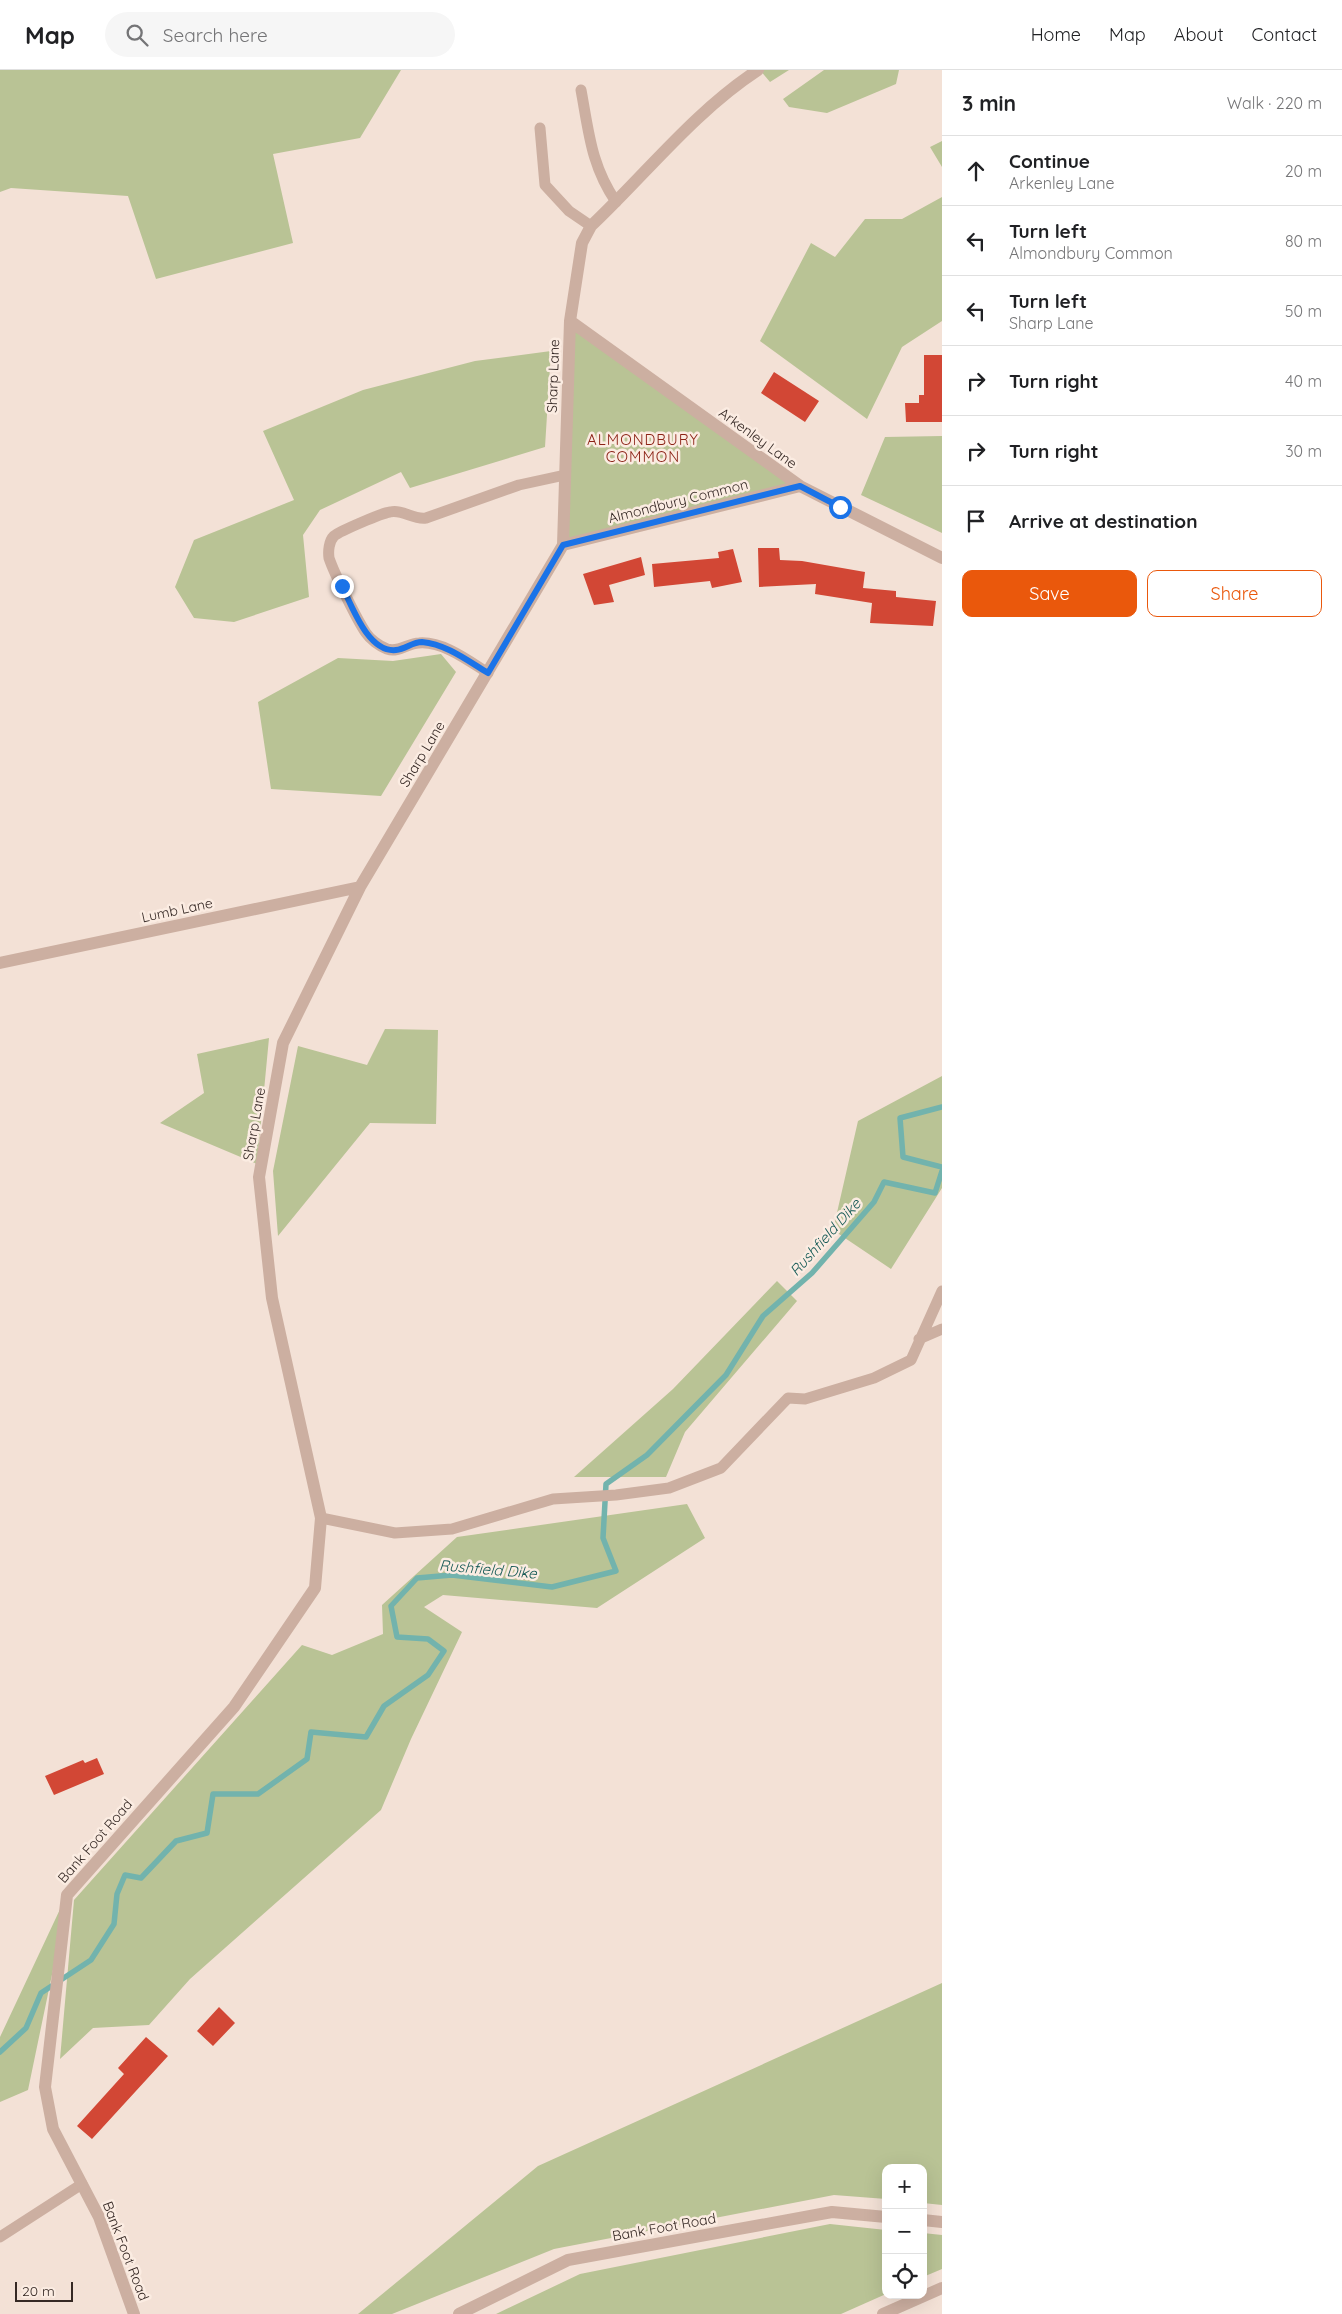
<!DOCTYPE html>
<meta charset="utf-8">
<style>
:root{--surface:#fff;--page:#f6f6f6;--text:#202124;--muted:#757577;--line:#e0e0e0;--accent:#ea580c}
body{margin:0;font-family:Quicksand,sans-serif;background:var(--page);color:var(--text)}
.controls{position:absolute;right:15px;bottom:15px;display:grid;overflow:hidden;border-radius:10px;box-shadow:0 5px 20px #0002}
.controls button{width:45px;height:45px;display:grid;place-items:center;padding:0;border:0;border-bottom:1px solid var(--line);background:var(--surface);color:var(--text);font:25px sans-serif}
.scale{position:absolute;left:15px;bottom:12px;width:58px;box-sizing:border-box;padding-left:5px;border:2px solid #352824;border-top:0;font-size:14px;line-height:18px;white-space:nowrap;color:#352824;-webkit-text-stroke:4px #fbece2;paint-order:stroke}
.stop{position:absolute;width:15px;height:15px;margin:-11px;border:4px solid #1a73e8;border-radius:50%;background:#fff}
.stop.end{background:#1a73e8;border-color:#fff;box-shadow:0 1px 5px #0008}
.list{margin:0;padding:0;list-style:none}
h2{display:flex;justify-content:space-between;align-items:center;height:65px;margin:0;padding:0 20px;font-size:21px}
h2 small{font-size:16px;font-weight:400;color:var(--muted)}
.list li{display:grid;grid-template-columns:32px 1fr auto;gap:15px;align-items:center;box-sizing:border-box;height:70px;padding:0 20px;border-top:1px solid var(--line)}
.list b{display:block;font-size:19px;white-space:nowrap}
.list p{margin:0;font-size:16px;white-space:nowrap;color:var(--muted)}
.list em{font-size:16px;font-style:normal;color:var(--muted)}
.actions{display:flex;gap:10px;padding:15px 20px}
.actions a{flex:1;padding:11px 0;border:1px solid var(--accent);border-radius:10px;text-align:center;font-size:18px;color:var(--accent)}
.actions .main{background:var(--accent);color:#fff}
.icon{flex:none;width:28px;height:28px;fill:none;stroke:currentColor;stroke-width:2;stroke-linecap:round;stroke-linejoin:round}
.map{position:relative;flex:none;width:942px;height:2244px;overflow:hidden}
header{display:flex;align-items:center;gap:30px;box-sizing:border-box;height:70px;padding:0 25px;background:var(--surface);border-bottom:1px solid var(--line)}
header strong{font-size:24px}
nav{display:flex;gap:28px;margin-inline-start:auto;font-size:18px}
.search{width:350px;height:45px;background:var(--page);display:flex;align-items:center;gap:12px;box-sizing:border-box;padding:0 18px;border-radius:28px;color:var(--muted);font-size:19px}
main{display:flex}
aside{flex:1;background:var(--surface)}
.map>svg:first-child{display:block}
.green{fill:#b9c395}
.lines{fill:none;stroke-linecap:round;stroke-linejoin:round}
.stream{stroke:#72b3ad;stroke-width:5.5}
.building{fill:#d24735}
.service{stroke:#ccafa1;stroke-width:11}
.minor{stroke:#ccafa1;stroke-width:12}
.tertiary{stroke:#ccafa1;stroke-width:12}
.route{stroke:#1a73e8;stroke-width:6}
.labels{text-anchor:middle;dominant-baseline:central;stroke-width:5;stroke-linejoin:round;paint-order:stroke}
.street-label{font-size:14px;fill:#352824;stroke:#fbece2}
.neighbourhood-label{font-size:15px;letter-spacing:1px;fill:#8c2316;stroke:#fbece2}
.water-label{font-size:15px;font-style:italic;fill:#165a56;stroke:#fbece2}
</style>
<header>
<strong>Map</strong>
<div class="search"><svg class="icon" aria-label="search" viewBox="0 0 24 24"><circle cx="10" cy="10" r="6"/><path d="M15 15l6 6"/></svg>Search here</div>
<nav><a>Home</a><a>Map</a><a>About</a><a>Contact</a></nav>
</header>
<main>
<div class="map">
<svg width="942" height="2244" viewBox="0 0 942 2244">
<rect width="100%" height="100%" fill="#f3e1d6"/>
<path class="green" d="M 0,0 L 401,0 L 360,68 L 273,84 L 293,173 L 156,209 L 128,126 L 11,118 L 0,122 Z
M 760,0 L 789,0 L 770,12 Z
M 824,0 L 899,0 L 896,14 L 827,43 L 789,37 L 783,29 Z
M 942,71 L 942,97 L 930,77 Z
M 942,127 L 942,251 L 902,277 L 867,349 L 760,271 L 811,173 L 835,187 L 865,149 L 902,149 Z
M 572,248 L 800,416 L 565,473 Z
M 551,281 L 545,377 L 410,418 L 401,402 L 320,440 L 303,465 L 309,527 L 234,552 L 194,548 L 175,517 L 194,470 L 294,430 L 263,361 L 363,320 L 475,291 Z
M 942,366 L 942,463 L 861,425 L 885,367 Z
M 441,584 L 456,602 L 381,726 L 271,719 L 258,632 L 338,588 L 393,591 Z
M 385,959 L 438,960 L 436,1054 L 370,1053 L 278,1166 L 273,1101 L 298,976 L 367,995 Z
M 269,968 L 257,1094 L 160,1053 L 204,1023 L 197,984 Z
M 942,1006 L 942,1118 L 891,1199 L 833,1160 L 858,1051 Z
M 777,1211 L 797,1231 L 685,1362 L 666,1407 L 574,1407 L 673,1319 Z
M 687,1434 L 705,1468 L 597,1538 L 443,1525 L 424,1537 L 462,1562 L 411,1669 L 381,1740 L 190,1909 L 149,1955 L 93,1958 L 60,1989 L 74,1830 L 302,1575 L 332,1585 L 383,1564 L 382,1535 L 457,1467 Z
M 70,1818 L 28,2020 L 0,2032 L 0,1967 Z
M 942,1913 L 942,2135 L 923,2133 L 923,2098 L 886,2098 L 886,2129 L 834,2125 L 554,2179 L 392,2244 L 358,2244 L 538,2096 Z
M 830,2154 L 886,2160 L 886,2224 L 841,2244 L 496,2244 L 580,2204 Z
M 923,2163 L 942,2165 L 942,2199 L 923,2207 Z"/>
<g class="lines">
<path class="stream" d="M 942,1037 L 900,1048 L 903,1087 L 942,1097
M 0,1982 L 26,1958 L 41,1923 L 91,1890 L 114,1854 L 117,1824 L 125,1805 L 141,1808 L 176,1771 L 207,1763 L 213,1724 L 258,1724 L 307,1689 L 311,1662 L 366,1667 L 384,1636 L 428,1605 L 444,1581 L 428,1569 L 397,1567 L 391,1536 L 417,1508 L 452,1505 L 552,1517 L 616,1501 L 603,1468 L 606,1414 L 647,1385 L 726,1305 L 763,1246 L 812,1203 L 874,1132 L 884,1112 L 935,1123 L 942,1101"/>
</g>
<path class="building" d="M 924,285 L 942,285 L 942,352 L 906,352 L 905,333 L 919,333 L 919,325 L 924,325 Z
M 774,302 L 819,331 L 805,352 L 761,323 Z
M 758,478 L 779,478 L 780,490 L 802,491 L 865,502 L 863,518 L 896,521 L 896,527 L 936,531 L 933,556 L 870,553 L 872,533 L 815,524 L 816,514 L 759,517 Z
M 733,479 L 742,512 L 712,518 L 710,511 L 654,517 L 652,494 L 719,488 L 718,482 Z
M 641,487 L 645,505 L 609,515 L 614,532 L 594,535 L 583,504 Z
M 97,1688 L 104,1704 L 54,1725 L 45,1706 L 83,1690 L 85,1693 Z
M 219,1937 L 235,1953 L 213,1976 L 197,1961 Z
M 146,1967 L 168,1986 L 92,2069 L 77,2056 L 124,2004 L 118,1998 Z"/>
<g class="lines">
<path class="service" d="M 581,20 C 589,63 591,95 616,132
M 540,58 L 545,115 L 569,141 L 591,156
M 488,603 C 469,591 443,571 419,573 C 408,573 399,583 387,579 C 379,576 370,569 366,563 C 357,550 334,503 329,488 C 328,481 329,471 334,466 C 340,461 382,443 390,442 C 403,439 413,450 426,448 L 519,415 L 565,405
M 919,1269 L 942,1259
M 321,1448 L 395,1463 L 452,1459 L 553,1429 L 616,1425 L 669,1418 L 721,1398 L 788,1328 L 805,1329 L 874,1308 L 911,1290 L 942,1221
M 0,2167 L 82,2114"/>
<path class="minor" d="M 570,251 L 800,416 L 942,488
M 563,475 L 800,416
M 0,893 L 360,817
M 923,2150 L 942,2152
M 134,2244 L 99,2147 L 53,2059 L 45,2017 L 67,1825 L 234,1637 L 315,1518 L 321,1448 L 272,1228 L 259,1107 L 283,973 L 360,817 L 563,475 L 570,251 L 582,173 L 591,156 C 646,104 694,42 758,0
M 459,2244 L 568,2190 L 832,2142 L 886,2147"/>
<path class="tertiary" d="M 883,2244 L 942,2218"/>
</g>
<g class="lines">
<path class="route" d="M 342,516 C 352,536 368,583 396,580 C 406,579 412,572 422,572 C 446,574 468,591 488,603 L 563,475 L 800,416 L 840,437"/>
</g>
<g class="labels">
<g class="street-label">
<text transform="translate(553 306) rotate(-88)">Sharp Lane</text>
<text transform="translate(758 368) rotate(36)">Arkenley Lane</text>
<text transform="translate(678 431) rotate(-14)">Almondbury Common</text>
<text transform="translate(422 684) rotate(-59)">Sharp Lane</text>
<text transform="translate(177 840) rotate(-12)">Lumb Lane</text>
<text transform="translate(254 1054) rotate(-80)">Sharp Lane</text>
<text transform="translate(95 1771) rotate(-49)">Bank Foot Road</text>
<text transform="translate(664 2157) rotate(-10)">Bank Foot Road</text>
<text transform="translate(126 2181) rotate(69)">Bank Foot Road</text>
</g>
<g class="neighbourhood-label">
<text x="643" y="369">ALMONDBURY<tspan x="643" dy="17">COMMON</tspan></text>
</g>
<g class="water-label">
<text transform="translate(825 1167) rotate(-48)">Rushfield Dike</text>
<text transform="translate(488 1499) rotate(5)">Rushfield Dike</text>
</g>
</g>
</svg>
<div class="controls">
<button>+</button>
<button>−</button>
<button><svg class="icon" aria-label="locate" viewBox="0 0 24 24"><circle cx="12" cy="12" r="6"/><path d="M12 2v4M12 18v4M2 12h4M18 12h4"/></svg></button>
</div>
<div class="scale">20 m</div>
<div class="stop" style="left:840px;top:437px"></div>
<div class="stop end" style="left:342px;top:516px"></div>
</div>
<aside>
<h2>3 min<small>Walk · 220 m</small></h2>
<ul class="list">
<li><svg class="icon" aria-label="ahead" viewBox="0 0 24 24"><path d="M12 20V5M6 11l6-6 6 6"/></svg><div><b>Continue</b><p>Arkenley Lane</p></div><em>20 m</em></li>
<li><svg class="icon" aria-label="left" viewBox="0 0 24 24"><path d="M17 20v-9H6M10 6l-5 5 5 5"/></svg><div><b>Turn left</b><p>Almondbury Common</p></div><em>80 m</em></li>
<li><svg class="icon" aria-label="left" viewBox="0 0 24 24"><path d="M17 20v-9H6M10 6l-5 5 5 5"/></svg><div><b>Turn left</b><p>Sharp Lane</p></div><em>50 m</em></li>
<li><svg class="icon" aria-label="right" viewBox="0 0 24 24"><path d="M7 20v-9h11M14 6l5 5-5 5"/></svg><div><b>Turn right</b></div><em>40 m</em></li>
<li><svg class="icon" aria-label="right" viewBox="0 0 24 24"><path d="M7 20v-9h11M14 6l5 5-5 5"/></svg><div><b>Turn right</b></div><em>30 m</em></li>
<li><svg class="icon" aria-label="arrive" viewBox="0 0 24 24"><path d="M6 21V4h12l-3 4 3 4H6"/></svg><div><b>Arrive at destination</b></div></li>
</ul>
<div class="actions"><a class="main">Save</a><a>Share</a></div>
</aside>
</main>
